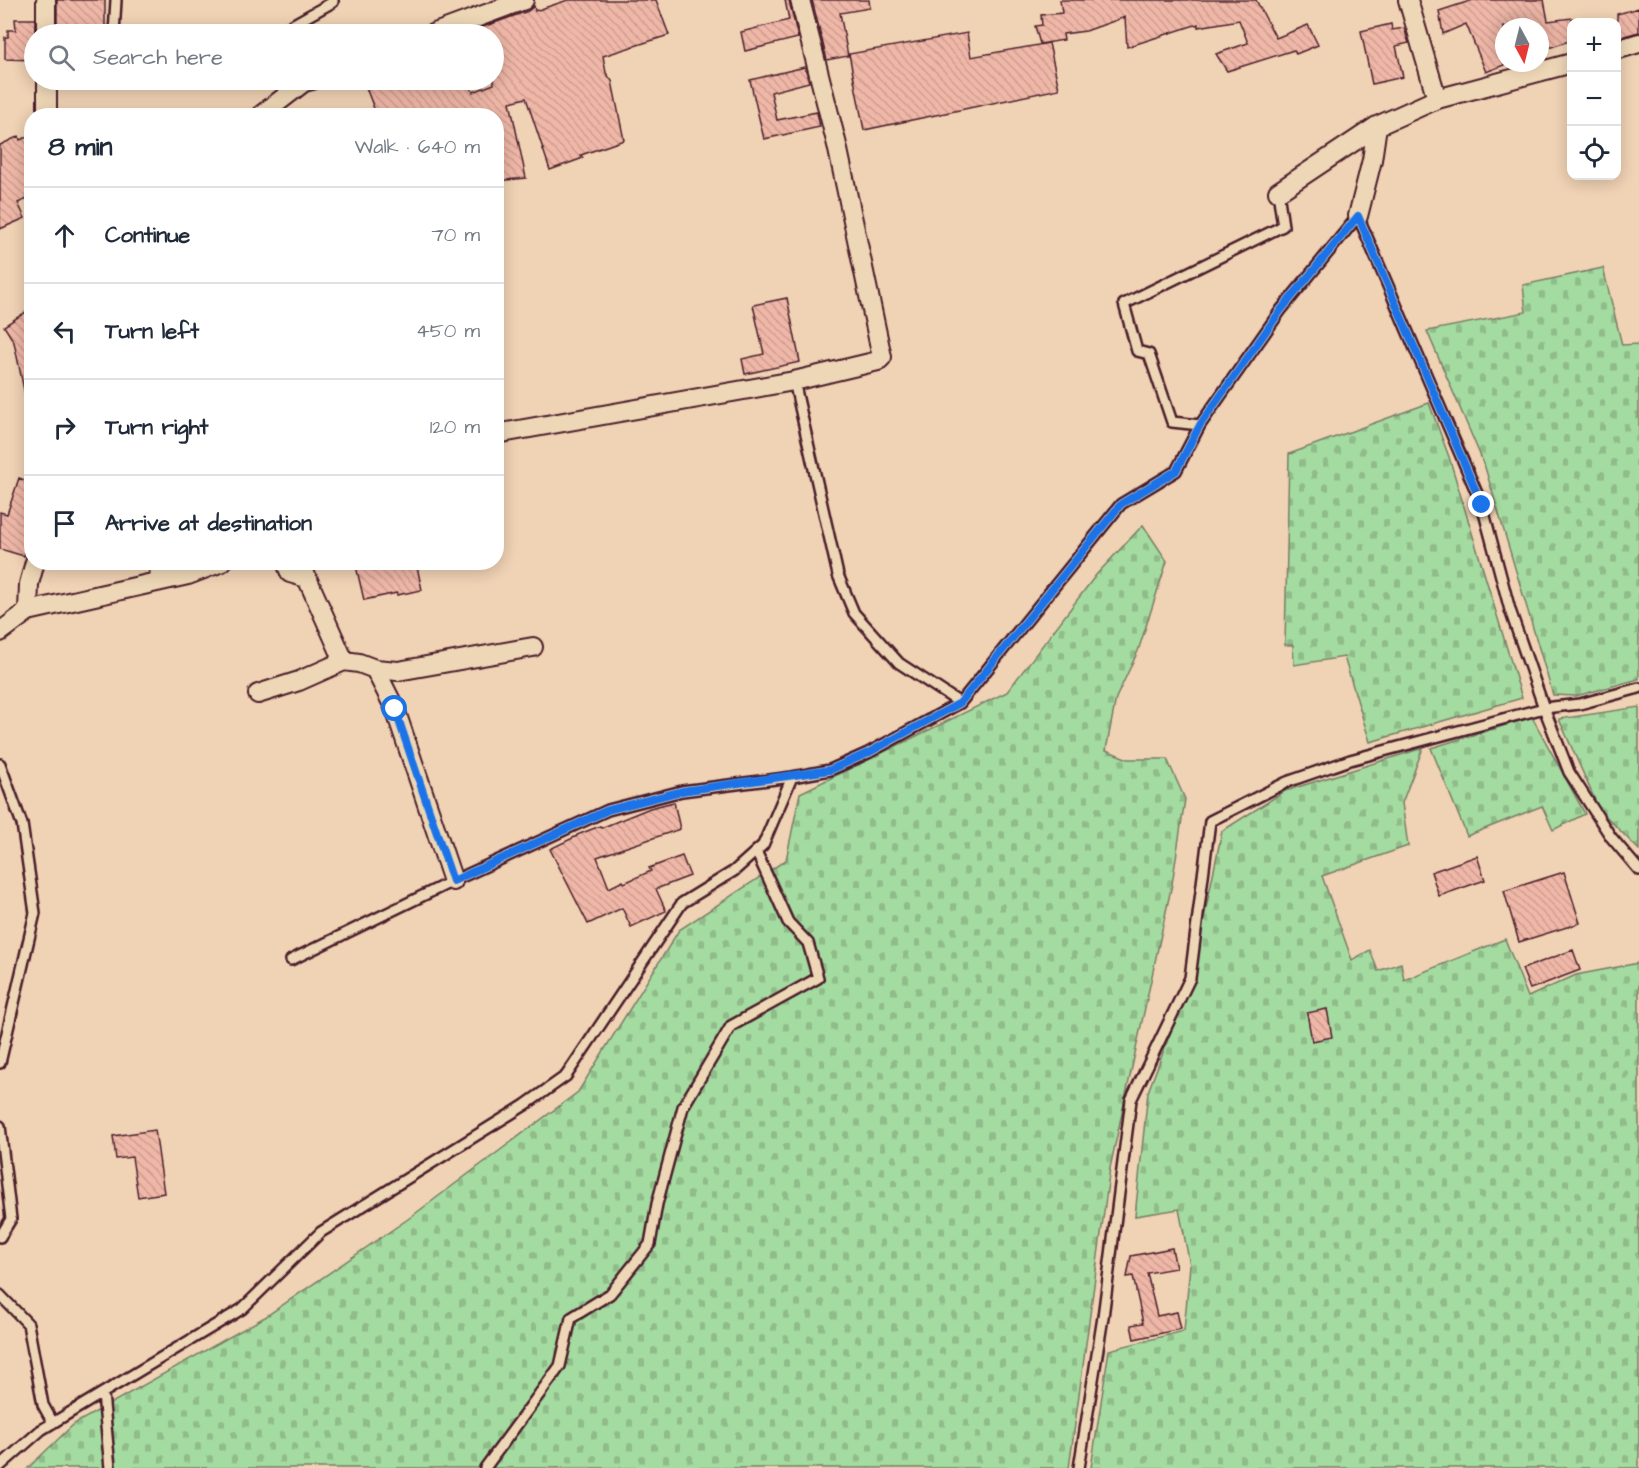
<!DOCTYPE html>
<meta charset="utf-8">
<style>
:root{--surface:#fff;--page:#f2f2f3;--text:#1f2937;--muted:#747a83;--line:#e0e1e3}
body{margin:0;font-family:"Architects Daughter",sans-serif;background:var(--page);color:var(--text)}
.controls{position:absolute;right:18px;top:18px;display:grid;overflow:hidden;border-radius:12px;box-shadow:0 3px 15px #0003}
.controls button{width:54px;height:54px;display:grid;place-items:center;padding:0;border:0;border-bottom:2px solid var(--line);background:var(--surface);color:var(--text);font:30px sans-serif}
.compass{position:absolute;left:1495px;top:18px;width:54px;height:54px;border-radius:50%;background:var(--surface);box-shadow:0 3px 15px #0003;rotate:173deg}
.stop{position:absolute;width:18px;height:18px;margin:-14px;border:4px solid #1a73e8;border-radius:50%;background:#fff}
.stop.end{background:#1a73e8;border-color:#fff;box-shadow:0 2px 6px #0008}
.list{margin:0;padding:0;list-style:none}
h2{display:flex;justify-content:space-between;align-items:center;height:78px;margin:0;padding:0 24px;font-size:26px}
h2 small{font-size:20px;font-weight:400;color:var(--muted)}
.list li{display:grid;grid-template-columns:39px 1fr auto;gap:18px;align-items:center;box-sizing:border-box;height:96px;padding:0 24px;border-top:2px solid var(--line)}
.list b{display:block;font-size:22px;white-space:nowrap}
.list em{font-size:20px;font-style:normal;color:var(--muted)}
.icon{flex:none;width:33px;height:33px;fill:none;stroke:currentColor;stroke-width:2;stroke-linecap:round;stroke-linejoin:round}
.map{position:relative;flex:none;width:1639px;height:1468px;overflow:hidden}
.search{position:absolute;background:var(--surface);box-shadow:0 3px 15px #0003;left:24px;top:24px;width:480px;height:66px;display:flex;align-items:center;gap:15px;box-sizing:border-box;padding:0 21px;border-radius:33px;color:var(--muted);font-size:22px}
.panel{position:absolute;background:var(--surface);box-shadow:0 3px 15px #0003;left:24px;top:108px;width:480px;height:462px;border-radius:24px}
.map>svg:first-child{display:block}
.cemetery{fill:url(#cemetery-stones);stroke:#777d66;stroke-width:1.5}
.building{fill:url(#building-back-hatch);stroke:#4a1f2b;stroke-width:1.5}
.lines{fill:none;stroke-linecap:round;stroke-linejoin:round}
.service-casing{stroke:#4a1f2b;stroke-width:14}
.minor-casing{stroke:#4a1f2b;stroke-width:22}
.service{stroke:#eed7b6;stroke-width:9}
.minor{stroke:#eed7b6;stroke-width:18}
.route{stroke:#1a73e8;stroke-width:8}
</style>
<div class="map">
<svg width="1639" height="1468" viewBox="0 0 1639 1468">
<defs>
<pattern id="cemetery-stones" width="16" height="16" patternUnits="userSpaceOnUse" patternTransform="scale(1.5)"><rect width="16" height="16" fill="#a4dba0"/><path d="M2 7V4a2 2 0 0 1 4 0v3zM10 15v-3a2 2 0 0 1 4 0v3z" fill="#8fbc8a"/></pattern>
<pattern id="building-back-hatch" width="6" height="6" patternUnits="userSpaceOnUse" patternTransform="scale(1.5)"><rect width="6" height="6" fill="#efb7a7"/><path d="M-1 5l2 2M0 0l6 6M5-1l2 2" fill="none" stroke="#ce9d90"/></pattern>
</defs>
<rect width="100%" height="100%" fill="#f0d2b4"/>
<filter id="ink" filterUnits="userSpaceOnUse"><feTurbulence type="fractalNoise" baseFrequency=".0167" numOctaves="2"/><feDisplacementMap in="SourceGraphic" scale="12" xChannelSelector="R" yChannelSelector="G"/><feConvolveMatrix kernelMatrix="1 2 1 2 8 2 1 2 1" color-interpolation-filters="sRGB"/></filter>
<g filter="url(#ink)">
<path class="cemetery" d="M 1603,268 L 1622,345 L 1639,344 L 1639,679 L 1576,696 L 1553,695 L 1484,464 L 1427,331 L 1526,312 L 1523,285 Z
M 1429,403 L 1449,457 L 1522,698 L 1370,742 L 1344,657 L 1294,665 L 1293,645 L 1285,645 L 1289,454 Z
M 1143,525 L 1167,561 L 1138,651 L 1116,698 L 1106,750 L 1128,759 L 1167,759 L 1185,799 L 1172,884 L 1110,1168 L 1069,1468 L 28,1468 L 74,1424 L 265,1317 L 408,1219 L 578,1092 L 679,930 L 786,860 L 800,793 L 1007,692 L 1096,575 Z
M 1639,707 L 1639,850 L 1599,809 L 1559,719 Z
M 1532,717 L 1585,814 L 1553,830 L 1542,806 L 1467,836 L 1431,748 Z
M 1423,748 L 1402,803 L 1408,846 L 1322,876 L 1352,960 L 1370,950 L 1378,971 L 1401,963 L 1404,980 L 1505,939 L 1528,997 L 1576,975 L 1639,963 L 1639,1468 L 1091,1468 L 1109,1350 L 1184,1331 L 1190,1265 L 1179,1209 L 1135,1216 L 1148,1092 L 1192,976 L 1222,831 L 1285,791 Z"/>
<path class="building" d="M 57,0 L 105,0 L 105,34 L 57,34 Z
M 568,0 L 656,0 L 669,35 L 603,56 L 606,73 L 612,81 L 624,140 L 581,155 L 583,158 L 550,170 L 526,98 L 510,102 L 526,178 L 496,181 L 496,114 L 491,116 L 377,116 L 363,80 L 467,80 L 473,92 L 494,84 L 494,34 L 463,34 L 528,11 L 534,6 L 535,11 Z
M 785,0 L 789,0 L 798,38 L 745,51 L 741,32 L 789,20 Z
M 812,0 L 869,0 L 870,8 L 840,13 L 848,56 L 827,60 Z
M 1060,0 L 1256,0 L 1276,38 L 1308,25 L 1318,45 L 1296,54 L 1294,50 L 1227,71 L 1216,54 L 1248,43 L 1239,20 L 1198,27 L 1198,24 L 1127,47 L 1125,17 L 1086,31 L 1063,34 L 1064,40 L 1040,44 L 1035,26 L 1042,25 L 1041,15 L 1062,13 Z
M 1473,0 L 1544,0 L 1548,21 L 1572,18 L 1572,40 L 1540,51 L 1540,27 L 1504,27 L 1504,65 L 1486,72 L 1466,24 L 1443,34 L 1439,11 Z
M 1639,8 L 1639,32 L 1617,38 L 1617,14 Z
M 15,19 L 35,19 L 34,60 L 5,59 L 5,37 L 8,37 L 8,30 L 16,30 Z
M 1391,24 L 1392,30 L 1404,28 L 1409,43 L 1396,46 L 1403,77 L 1372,84 L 1361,31 Z
M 967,33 L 971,57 L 1049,43 L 1059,89 L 864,130 L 849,54 Z
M 805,67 L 809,82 L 771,92 L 777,120 L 817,112 L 820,127 L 764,139 L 750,80 Z
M 32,135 L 32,197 L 18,203 L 25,218 L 0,229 L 0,145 L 19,136 L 20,140 Z
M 787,298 L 800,362 L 745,374 L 742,359 L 764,354 L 753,305 Z
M 32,308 L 32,394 L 25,395 L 14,342 L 4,326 Z
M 19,478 L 32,483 L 32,535 L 24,556 L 0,549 L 0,512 L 7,514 Z
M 375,562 L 376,569 L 405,562 L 416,562 L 422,590 L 397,595 L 397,593 L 364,600 L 356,566 Z
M 674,802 L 680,829 L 597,857 L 609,888 L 623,881 L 624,883 L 651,871 L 649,868 L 682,856 L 690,876 L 656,889 L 666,911 L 631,927 L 622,908 L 588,924 L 550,849 L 577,836 L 577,835 L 600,826 L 601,828 L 650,808 Z
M 1477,856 L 1485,880 L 1439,896 L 1431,872 Z
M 1564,872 L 1580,923 L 1519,942 L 1504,891 Z
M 1573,950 L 1580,970 L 1530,989 L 1522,969 Z
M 1327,1009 L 1332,1037 L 1312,1041 L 1307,1013 Z
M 155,1130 L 164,1193 L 138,1197 L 132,1157 L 116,1159 L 113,1136 Z
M 1172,1248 L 1176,1268 L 1147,1273 L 1157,1316 L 1177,1312 L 1181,1329 L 1134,1339 L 1131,1325 L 1143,1323 L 1133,1276 L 1127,1277 L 1131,1256 Z"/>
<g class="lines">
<g class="service-casing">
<path id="service" d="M 114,34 L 116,0
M 276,34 L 333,2 L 333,0
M 794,381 L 838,575 L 854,613 L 899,663 L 960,703
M 1200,425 L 1172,422 L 1149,354 L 1137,351 L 1124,304 L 1283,226 L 1278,192
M 0,764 L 22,824 L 35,913 L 0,1063
M 291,960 L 453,881 L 608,810 L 682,791 L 792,777 L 830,770 L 868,753 L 960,703 L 1121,504 L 1176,471 L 1200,425 L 1281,310 L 1358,216 L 1482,505 L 1510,610 L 1544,708 L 1569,772 L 1611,837 L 1639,870
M 0,1126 L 11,1219 L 0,1237
M 0,1295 L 28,1324 L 43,1405 L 53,1423
M 103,1394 L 110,1468
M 0,1466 L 41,1430 L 242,1309 L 321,1232 L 525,1105 L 566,1076 L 682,903 L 734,871 L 763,845 L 792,777
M 485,1468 L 560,1366 L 571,1318 L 610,1294 L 650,1244 L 657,1204 L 683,1107 L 731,1026 L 818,978 L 808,943 L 788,922 L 756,851
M 1079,1468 L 1103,1317 L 1131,1100 L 1190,978 L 1210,821 L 1287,782 L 1350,760 L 1544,708 L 1580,704 L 1639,688"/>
</g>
<g class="minor-casing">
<path id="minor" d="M 46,0 L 46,34
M 1408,0 L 1437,99
M 432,34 L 524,0
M 1616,50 L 1639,43
M 47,80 L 47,116
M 260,116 L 304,82 L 312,80
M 1278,192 L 1377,126 L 1437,99 L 1572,63
M 1358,216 L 1372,160 L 1377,126
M 496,434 L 794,381 L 878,361 L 882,357 L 837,145 L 800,0
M 159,562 L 160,581
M 286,562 L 290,573 L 307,578 L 344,661 L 359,663 L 375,669 L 395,709 L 453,881
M 28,611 L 29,584 L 35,562
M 0,632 L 28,611 L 188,575 L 222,562
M 375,669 L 398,671 L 533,647
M 258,694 L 299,681 L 344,661"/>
</g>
<use href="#service" class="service"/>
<use href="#minor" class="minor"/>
</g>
</g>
<g class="lines" filter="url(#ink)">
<path class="route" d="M 395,709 L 453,881 L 608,810 L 682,791 L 830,770 L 868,753 L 960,703 L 1121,504 L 1176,471 L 1200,425 L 1281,310 L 1358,216 L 1482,505"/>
</g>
</svg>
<div class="controls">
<button>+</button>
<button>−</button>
<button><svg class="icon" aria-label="locate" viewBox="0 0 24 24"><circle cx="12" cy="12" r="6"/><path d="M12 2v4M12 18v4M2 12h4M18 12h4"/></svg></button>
</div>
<svg class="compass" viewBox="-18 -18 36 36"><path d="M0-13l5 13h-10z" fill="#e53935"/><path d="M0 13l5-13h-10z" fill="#747a83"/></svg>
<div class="stop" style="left:395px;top:709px"></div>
<div class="stop end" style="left:1482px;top:505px"></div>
<div class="search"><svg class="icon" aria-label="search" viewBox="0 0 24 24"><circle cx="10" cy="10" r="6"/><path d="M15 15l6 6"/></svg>Search here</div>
<section class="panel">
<h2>8 min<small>Walk · 640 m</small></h2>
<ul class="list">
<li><svg class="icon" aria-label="ahead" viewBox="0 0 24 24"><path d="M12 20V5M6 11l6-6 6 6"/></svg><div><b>Continue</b></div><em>70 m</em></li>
<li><svg class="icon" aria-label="left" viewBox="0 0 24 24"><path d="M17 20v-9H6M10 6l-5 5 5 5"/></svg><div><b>Turn left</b></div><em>450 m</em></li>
<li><svg class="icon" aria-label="right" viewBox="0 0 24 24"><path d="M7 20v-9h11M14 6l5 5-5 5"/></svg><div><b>Turn right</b></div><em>120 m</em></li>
<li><svg class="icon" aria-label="arrive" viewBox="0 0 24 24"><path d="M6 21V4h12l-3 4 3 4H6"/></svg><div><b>Arrive at destination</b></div></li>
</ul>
</section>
</div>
